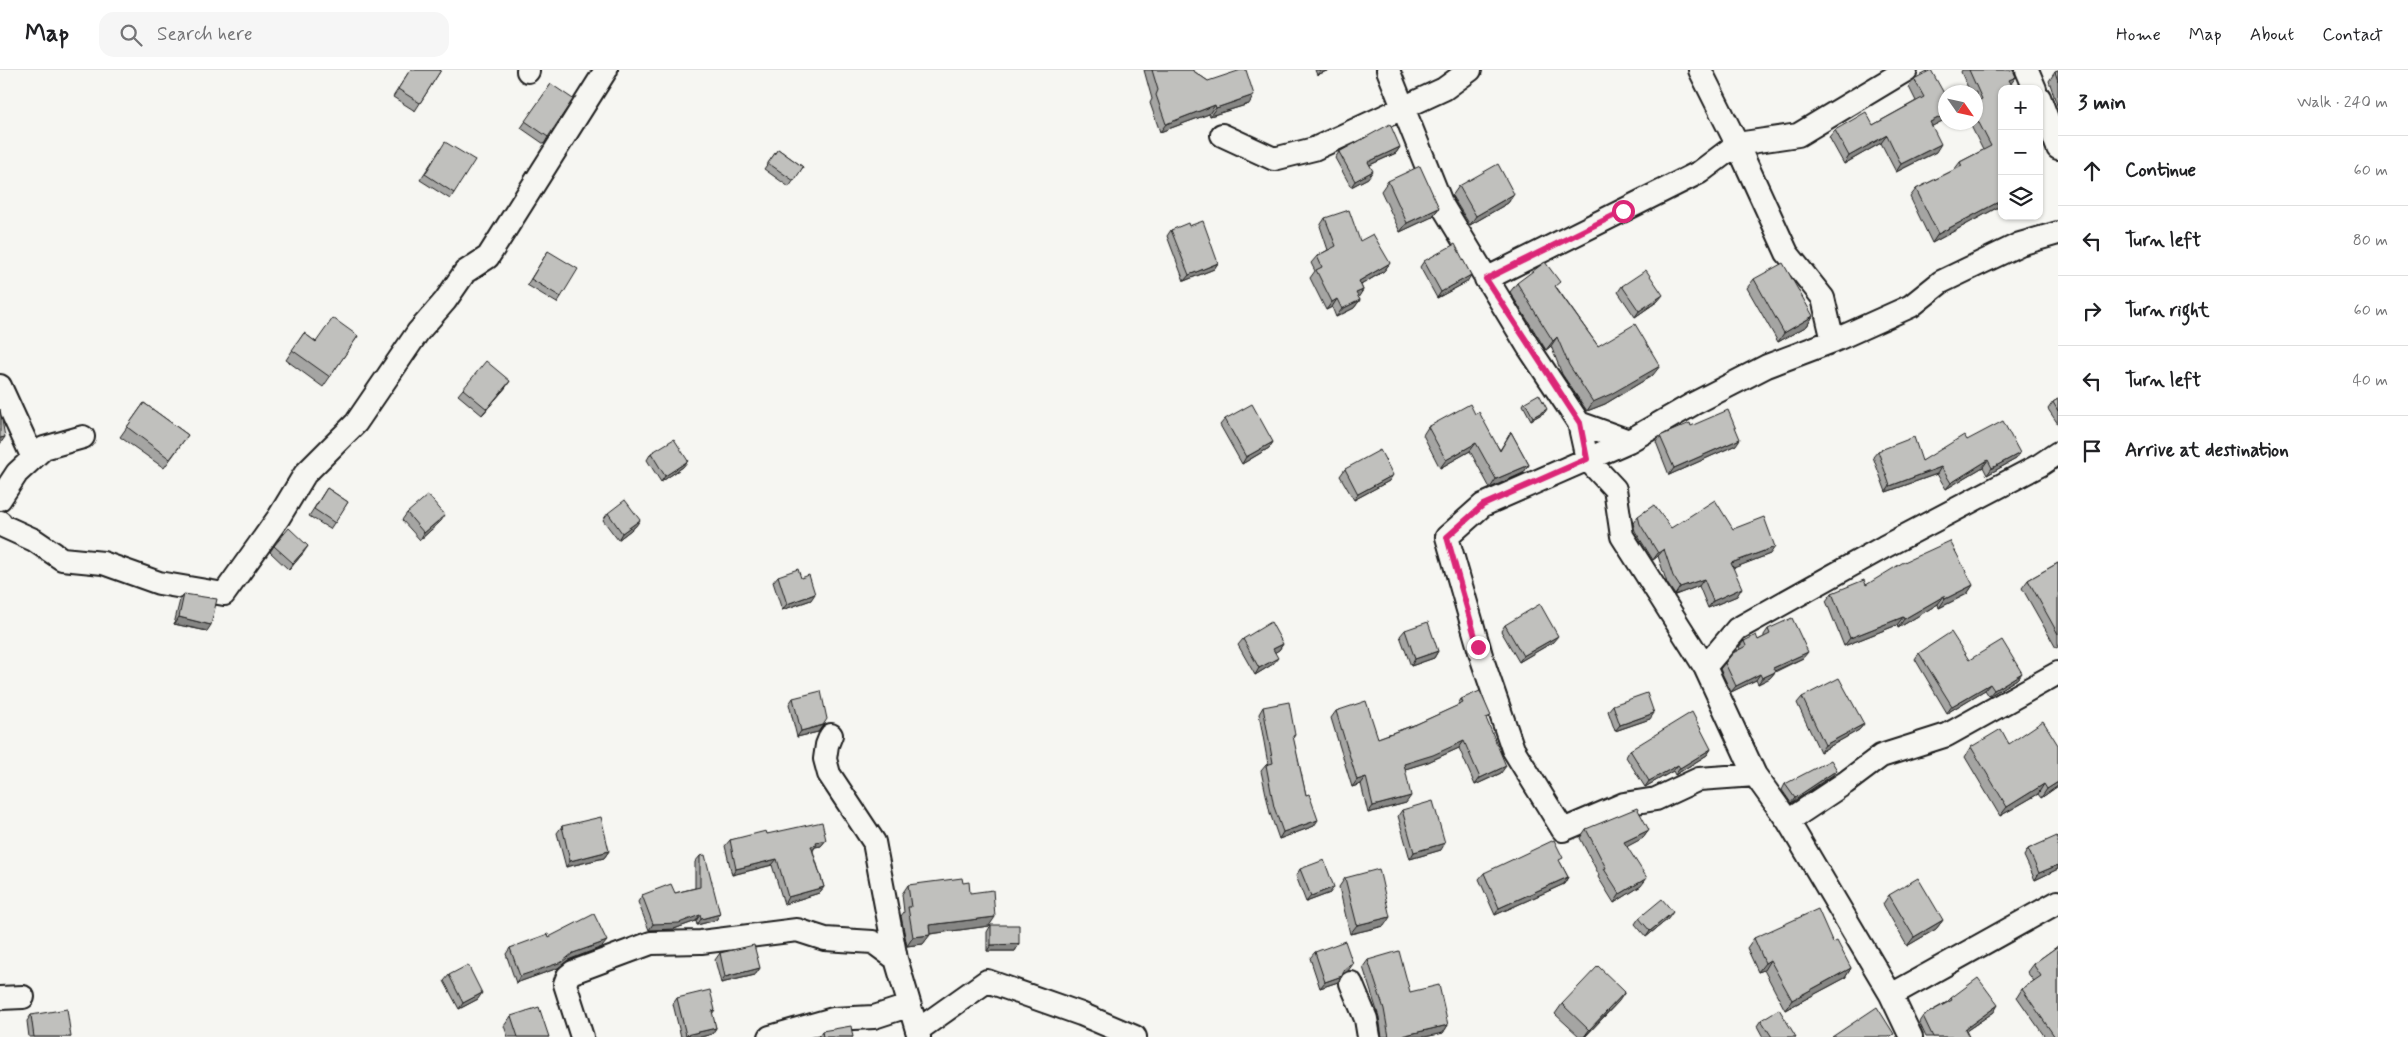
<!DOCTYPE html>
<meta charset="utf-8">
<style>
:root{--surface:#fff;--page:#f6f6f6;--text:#202124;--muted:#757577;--line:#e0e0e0}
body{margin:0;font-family:Mynerve,sans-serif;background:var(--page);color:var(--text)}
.controls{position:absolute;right:15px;top:15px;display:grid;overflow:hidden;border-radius:10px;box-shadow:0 1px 4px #0004}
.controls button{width:45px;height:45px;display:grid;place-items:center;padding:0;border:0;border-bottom:1px solid var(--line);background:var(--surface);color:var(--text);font:25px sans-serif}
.compass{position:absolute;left:1938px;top:15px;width:45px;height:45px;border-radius:50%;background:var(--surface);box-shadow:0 1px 4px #0004;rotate:124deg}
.stop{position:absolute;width:15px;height:15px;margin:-11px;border:4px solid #db2777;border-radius:50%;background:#fff}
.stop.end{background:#db2777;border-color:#fff;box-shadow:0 1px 5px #0008}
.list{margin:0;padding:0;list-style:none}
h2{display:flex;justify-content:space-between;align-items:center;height:65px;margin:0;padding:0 20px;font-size:21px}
h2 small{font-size:16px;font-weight:400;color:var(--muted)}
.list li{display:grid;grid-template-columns:32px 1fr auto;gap:15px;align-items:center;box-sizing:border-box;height:70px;padding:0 20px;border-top:1px solid var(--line)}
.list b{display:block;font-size:19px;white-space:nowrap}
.list em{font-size:16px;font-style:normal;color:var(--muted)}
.icon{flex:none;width:28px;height:28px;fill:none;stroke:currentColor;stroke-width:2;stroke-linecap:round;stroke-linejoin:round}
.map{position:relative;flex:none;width:2058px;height:967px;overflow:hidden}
header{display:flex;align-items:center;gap:30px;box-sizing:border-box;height:70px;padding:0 25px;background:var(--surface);border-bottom:1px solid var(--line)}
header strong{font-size:24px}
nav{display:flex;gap:28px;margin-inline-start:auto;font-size:18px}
.search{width:350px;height:45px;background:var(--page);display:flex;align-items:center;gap:12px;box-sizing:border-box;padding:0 18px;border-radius:15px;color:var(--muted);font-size:19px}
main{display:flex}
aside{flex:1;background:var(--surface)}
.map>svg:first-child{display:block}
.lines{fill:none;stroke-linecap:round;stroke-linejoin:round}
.minor-casing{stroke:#1c1c1c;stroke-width:26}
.minor{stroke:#f6f6f2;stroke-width:22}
.wall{fill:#a5a5a3;stroke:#1c1c1c}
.shaded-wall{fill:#868684;stroke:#1c1c1c}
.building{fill:#c0c0bd;stroke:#1c1c1c}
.route{stroke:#db2777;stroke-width:6}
</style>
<header>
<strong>Map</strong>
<div class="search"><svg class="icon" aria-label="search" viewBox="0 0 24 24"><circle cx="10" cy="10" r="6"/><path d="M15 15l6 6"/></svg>Search here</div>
<nav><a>Home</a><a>Map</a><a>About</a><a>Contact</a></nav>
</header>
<main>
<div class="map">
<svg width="2058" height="967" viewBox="0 0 2058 967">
<rect width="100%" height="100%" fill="#f6f6f2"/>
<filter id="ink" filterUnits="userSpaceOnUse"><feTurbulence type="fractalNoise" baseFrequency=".02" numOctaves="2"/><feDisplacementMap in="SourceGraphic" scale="10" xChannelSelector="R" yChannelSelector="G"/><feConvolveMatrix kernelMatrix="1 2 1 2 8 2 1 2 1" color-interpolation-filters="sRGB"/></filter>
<g filter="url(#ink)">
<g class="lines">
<g class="minor-casing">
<path id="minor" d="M 1388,0 L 1442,135 L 1529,278 L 1579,353 L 1587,389 L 1615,419 L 1622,466 L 1705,597 L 1755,705 L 1788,751 L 1891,925 L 1911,967
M 1700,0 L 1737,74 L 1787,183 L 1823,228 L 1833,271
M 2027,0 L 2035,19
M 528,1 L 528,0
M 2039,27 L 2058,78
M 1222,65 L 1274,89 L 1314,79 L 1444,19 L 1470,0
M 1486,209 L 1700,102 L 1737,74 L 1798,65 L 1906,0
M 0,316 L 33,388
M 1579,353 L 1629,371
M 0,429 L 17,403 L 44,378 L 83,367
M 0,452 L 3,456 L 34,470 L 62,489 L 103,493 L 159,513 L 224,524 L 279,447 L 305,404 L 356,353 L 418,262 L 445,231 L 465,202 L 488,187 L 606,0
M 1705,597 L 1737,559 L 1884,477 L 2040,395 L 2058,383
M 831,665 L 827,675 L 825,689 L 829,704 L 874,772 L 896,889
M 1755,705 L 1699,709 L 1656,729 L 1624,734 L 1563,760 L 1513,679 L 1483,592 L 1447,467 L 1483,435 L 1629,371 L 1693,334 L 1767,296 L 1833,271 L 1911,236 L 1941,212 L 2020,174 L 2058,163
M 1788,751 L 1845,713 L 1881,686 L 1947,665 L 2058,603
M 1351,913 L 1366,949 L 1369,967
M 1891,925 L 2058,832
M 0,928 L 23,927
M 918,960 L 987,911 L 1081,944 L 1135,967
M 582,967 L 565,914 L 568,906 L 573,902 L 651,873 L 701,872 L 797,860 L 825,869 L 873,872 L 896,889 L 919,967
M 770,967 L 833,949 L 874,947 L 908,936"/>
</g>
<use href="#minor" class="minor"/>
</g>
<path class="wall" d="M 410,0 L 441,0 L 415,41 L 393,27 Z
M 1144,0 L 1192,0 L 1208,11 L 1249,34 L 1210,46 L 1209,44 L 1160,62 L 1150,33 L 1152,29 Z
M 1315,0 L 1329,0 L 1317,5 Z
M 1962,0 L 2013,0 L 2016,7 L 2011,13 L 2002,19 L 2002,135 L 1932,173 L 1910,127 L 1916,119 L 1954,100 L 1960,92 L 1983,80 L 1969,52 L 1976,52 L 1976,22 L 1970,22 L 1961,2 Z
M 2058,1 L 2058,38 L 2049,11 L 2055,2 Z
M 1914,9 L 1946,49 L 1932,56 L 1936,82 L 1896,102 L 1881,73 L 1844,94 L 1829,67 L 1835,60 L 1873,55 L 1916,31 L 1909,17 Z
M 551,14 L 548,67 L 544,74 L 521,58 Z
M 1400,77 L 1396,83 L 1370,95 L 1368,108 L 1351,117 L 1335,88 L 1339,82 Z
M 441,78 L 454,123 L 450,129 L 420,110 Z
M 778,79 L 803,97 L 789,117 L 764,99 Z
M 1388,111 L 1439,138 L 1432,147 L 1400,162 L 1381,121 Z
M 1459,116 L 1514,124 L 1508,133 L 1470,155 L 1452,126 Z
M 1325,148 L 1360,171 L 1390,193 L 1384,201 L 1361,215 L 1363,220 L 1358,227 L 1360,230 L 1354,238 L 1336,247 L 1332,237 L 1326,240 L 1310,208 L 1315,201 L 1311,193 L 1317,186 L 1328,180 L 1320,156 Z
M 1189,156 L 1218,193 L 1214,199 L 1184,211 L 1167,166 L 1171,160 Z
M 548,181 L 561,227 L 557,233 L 527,215 Z
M 1424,191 L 1467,212 L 1437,228 L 1420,197 Z
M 1754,209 L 1813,246 L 1807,256 L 1778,272 L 1747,218 Z
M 1517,213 L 1557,218 L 1598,276 L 1653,305 L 1605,334 L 1587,341 L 1562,304 L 1551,276 L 1546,280 L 1510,222 Z
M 1622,216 L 1658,231 L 1635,247 L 1618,222 Z
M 304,263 L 316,272 L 358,266 L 323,317 L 286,290 Z
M 506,317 L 482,345 L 458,325 L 463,319 Z
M 2058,329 L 2058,354 L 2048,339 L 2053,332 Z
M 1525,332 L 1545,342 L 1531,350 L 1523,335 Z
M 144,333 L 188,365 L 164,398 L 120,367 Z
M 1475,344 L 1500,380 L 1511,362 L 1529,395 L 1523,403 L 1490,418 L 1470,381 L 1440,398 L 1423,365 L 1428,357 Z
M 1225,349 L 1273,372 L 1269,378 L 1242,394 L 1220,355 Z
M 1691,356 L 1736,375 L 1669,405 L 1656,372 L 1660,366 Z
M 1967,370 L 2020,383 L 2016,389 L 1987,405 L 1983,397 L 1946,419 L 1937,404 L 1886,422 L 1873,387 L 1878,381 L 1922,391 Z
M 651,383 L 683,397 L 661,412 L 647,390 Z
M 1345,399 L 1389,411 L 1354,430 L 1340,406 Z
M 327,418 L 348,432 L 330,459 L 309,446 Z
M 407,443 L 441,451 L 420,470 L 402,450 Z
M 608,443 L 636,456 L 618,470 L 603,450 Z
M 1638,446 L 1671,458 L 1733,459 L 1770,484 L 1733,498 L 1737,526 L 1708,538 L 1699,516 L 1675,525 L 1667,513 L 1658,486 L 1653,490 L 1635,461 L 1633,453 Z
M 274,476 L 304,482 L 289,500 L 270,482 Z
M 2058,493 L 2058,577 L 2056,578 L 2022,518 L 2028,510 Z
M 778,506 L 801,508 L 811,530 L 782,540 L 773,512 Z
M 1866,515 L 1973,515 L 1967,524 L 1939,538 L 1938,534 L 1898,558 L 1897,555 L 1844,576 L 1826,531 L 1832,523 Z
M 184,524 L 207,561 L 174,554 L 180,530 Z
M 1505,555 L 1553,572 L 1519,592 L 1501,561 Z
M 1768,559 L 1803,588 L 1775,602 L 1770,608 L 1758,614 L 1756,610 L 1731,622 L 1720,599 L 1725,593 L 1740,579 L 1739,577 L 1744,571 L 1758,570 L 1764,567 L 1764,565 Z
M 1405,560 L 1438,581 L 1434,588 L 1411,596 L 1400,566 Z
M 1243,569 L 1283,574 L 1279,580 L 1275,582 L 1273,594 L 1255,605 L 1238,575 Z
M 1919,583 L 1969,590 L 2022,603 L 2017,609 L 1989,626 L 1985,620 L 1947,643 L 1915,589 Z
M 1802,627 L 1864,654 L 1859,660 L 1820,682 L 1797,633 Z
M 793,628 L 818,662 L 797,667 L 789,634 Z
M 1461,629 L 1487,652 L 1501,703 L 1475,715 L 1459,678 L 1428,692 L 1405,699 L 1406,733 L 1368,743 L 1361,714 L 1352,717 L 1331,648 L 1336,641 L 1378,668 L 1417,654 L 1457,636 Z
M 1613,635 L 1650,649 L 1615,661 L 1608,641 Z
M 1263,637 L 1295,665 L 1293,668 L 1306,725 L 1314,756 L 1279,769 L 1270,743 L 1261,701 L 1266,695 L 1268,694 L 1259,644 Z
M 2009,674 L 2058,716 L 2041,728 L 2038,724 L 2000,746 L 1965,687 L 1971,677 Z
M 1711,679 L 1707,685 L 1675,705 L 1673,701 L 1645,717 L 1626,687 L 1630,680 Z
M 1833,705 L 1791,733 L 1782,720 L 1785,714 Z
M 1402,740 L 1441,780 L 1410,789 L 1398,746 Z
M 562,756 L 609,781 L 604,788 L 566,797 L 557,763 Z
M 1586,759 L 1649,760 L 1643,768 L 1627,776 L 1641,816 L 1614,833 L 1598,807 L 1599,805 L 1580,768 Z
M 767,764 L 826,770 L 821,776 L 815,777 L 813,781 L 824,817 L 819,823 L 784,834 L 772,795 L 732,805 L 725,776 L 730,770 Z
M 2058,767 L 2058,799 L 2035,810 L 2024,786 L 2028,779 Z
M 700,786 L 720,844 L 716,850 L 697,855 L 696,851 L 674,859 L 649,860 L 638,832 L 642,825 L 675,823 L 695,818 L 695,792 Z
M 1560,792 L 1568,807 L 1564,814 L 1495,845 L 1479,809 L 1484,803 Z
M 1300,799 L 1330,823 L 1306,832 L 1296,806 Z
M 1345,808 L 1384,856 L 1350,864 L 1339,817 Z
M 908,815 L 970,823 L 989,856 L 930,864 L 923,874 L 907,876 L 901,846 L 904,842 L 902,824 Z
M 1889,825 L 1943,850 L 1936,859 L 1907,876 L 1883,834 Z
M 1639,848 L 1668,849 L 1646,867 L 1635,854 Z
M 991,855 L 1019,874 L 1015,881 L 987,881 L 987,862 Z
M 549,867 L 602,877 L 568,890 L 558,898 L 516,913 L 506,884 L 510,878 Z
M 1754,868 L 1833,873 L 1851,898 L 1845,908 L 1785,940 L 1764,900 L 1758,902 L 1747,878 Z
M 2058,876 L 2058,967 L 2045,967 L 2017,927 L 2022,919 L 2034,911 L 2027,902 L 2033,894 Z
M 1315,882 L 1348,901 L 1343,903 L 1338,912 L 1320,918 L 1310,888 Z
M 720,883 L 760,898 L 755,905 L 721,913 L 715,890 Z
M 1368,890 L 1410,922 L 1448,955 L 1443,963 L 1425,967 L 1382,967 L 1379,947 L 1363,897 Z
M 449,905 L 478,929 L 459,939 L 444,911 Z
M 677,928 L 715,940 L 712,944 L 716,958 L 712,964 L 701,967 L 681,967 L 673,934 Z
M 1951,928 L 1994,942 L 1966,961 L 1969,967 L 1926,967 L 1919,952 L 1923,946 L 1947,932 Z
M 1619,931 L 1585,967 L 1580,967 L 1555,944 L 1562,934 Z
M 31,945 L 71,967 L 29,967 L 27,951 Z
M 511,946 L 549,967 L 508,967 L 504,956 Z
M 1761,950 L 1796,967 L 1763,967 L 1757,956 Z
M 822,961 L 853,967 L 818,967 Z"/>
<path class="shaded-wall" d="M 1321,0 L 1329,0 L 1317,5 Z
M 2016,7 L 2010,15 L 2009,10 Z
M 1254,25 L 1249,34 L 1210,46 L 1216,38 Z
M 1215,35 L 1209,44 L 1160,62 L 1166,54 Z
M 1946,44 L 1946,49 L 1925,60 L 1930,52 Z
M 1887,65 L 1881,73 L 1844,94 L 1849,86 Z
M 1941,74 L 1936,82 L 1896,102 L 1901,94 Z
M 1400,77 L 1396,83 L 1363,98 L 1368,92 Z
M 1373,101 L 1368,108 L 1351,117 L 1355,111 Z
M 1514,124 L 1508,133 L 1470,155 L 1476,146 Z
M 2002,130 L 2002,135 L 1932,173 L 1938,164 Z
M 1439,138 L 1432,147 L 1400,162 L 1407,153 Z
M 1218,193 L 1214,199 L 1184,211 L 1189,205 Z
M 1390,193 L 1384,201 L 1354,219 L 1359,211 Z
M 1471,205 L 1467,212 L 1437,228 L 1441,222 Z
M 1363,220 L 1358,228 L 1356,223 Z
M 1663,225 L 1658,231 L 1635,247 L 1639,241 Z
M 1337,229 L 1332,237 L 1326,240 L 1332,232 Z
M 1360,230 L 1354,238 L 1336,247 L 1342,239 Z
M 1813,246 L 1807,256 L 1778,272 L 1784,263 Z
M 1557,267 L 1551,276 L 1546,280 L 1553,271 Z
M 1660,296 L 1653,305 L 1605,334 L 1587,341 L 1593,332 Z
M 510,311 L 506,317 L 482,345 L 487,339 Z
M 1547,339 L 1545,342 L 1531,350 L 1533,347 Z
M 5,367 L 0,374 L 0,368 Z
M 1740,369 L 1736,375 L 1669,405 L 1674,398 Z
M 1273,372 L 1269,378 L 1242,394 L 1246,387 Z
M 1476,373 L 1470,381 L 1440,398 L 1446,390 Z
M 2020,383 L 2016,389 L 1987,405 L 1992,398 Z
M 1988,390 L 1983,397 L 1946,419 L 1951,413 Z
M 688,391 L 683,397 L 661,412 L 665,406 Z
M 1529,395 L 1523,403 L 1490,418 L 1496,409 Z
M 1941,397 L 1937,404 L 1886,422 L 1890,416 Z
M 1393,405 L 1389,411 L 1354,430 L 1358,424 Z
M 445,445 L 441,451 L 420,470 L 424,463 Z
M 640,450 L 636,456 L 618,470 L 622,463 Z
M 308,476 L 304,482 L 289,500 L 293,493 Z
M 1775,477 L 1770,484 L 1726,501 L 1731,493 Z
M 1664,479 L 1658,486 L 1653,490 L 1658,483 Z
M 1704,509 L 1699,516 L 1675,525 L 1680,517 Z
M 1973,515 L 1967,524 L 1939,538 L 1945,529 Z
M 1742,518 L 1737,526 L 1708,538 L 1713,531 Z
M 815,524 L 811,530 L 782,540 L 787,534 Z
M 1944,526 L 1938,534 L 1898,558 L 1904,549 Z
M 179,547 L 211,555 L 207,561 L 174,554 Z
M 1903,547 L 1897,555 L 1844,576 L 1850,568 Z
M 1558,566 L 1553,572 L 1519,592 L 1523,586 Z
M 1283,574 L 1279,580 L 1269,586 L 1273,579 Z
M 1438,581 L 1434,588 L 1411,596 L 1415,589 Z
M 1808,582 L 1803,588 L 1768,604 L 1773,598 Z
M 1278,588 L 1273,594 L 1255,605 L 1259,598 Z
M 1775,602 L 1770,608 L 1758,614 L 1762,608 Z
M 2022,603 L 2017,609 L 1989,626 L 1994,620 Z
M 1760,604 L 1756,610 L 1731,622 L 1736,616 Z
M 1990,614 L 1985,620 L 1947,643 L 1952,636 Z
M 1654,643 L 1650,649 L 1615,661 L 1620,655 Z
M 1864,654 L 1859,660 L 1820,682 L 1825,675 Z
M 823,655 L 818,662 L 797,667 L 801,661 Z
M 1464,671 L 1459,678 L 1428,692 L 1399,701 L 1404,694 Z
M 1711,679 L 1707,685 L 1675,705 L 1680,698 Z
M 1678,695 L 1673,701 L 1645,717 L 1649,711 Z
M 1506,696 L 1501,703 L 1475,715 L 1480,708 Z
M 1837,700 L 1833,705 L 1791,733 L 1795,728 Z
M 1366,707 L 1361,714 L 1352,717 L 1357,710 Z
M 2058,712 L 2058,716 L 2041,728 L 2047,719 Z
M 2044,714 L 2038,724 L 2000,746 L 2007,737 Z
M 1411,726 L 1406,733 L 1368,743 L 1373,736 Z
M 1318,750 L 1314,756 L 1279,769 L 1283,762 Z
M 1649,760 L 1643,768 L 1619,781 L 1624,772 Z
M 826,770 L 821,776 L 815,777 L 812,781 L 811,776 L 816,772 Z
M 1445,773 L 1441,780 L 1410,789 L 1414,782 Z
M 609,781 L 604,788 L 566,797 L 570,791 Z
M 777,789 L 772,795 L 732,805 L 736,799 Z
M 2058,795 L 2058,799 L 2035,810 L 2039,803 Z
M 1568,807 L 1564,814 L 1495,845 L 1499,838 Z
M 1647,808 L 1641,816 L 1614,833 L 1620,824 Z
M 824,817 L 819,823 L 784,834 L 788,827 Z
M 1334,817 L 1330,823 L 1306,832 L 1311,826 Z
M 1673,842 L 1668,849 L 1646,867 L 1650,861 Z
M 720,844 L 716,850 L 697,855 L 701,849 Z
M 700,845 L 696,851 L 674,859 L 649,860 L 653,854 Z
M 995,847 L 989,856 L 922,865 L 929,855 Z
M 1390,847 L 1384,856 L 1350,864 L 1357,855 Z
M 1943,850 L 1936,859 L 1907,876 L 1914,867 Z
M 930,865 L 923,874 L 907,876 L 913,867 Z
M 607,871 L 602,877 L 568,890 L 558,898 L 516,913 L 520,906 L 573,883 Z
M 1019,874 L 1015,881 L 987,881 L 991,875 Z
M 1770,890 L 1764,900 L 1758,902 L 1765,893 Z
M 1353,894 L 1348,901 L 1341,905 L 1345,898 Z
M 760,898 L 755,905 L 721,913 L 725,907 Z
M 1851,898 L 1845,908 L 1785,940 L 1792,930 Z
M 1342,906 L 1338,912 L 1320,918 L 1325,912 Z
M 1625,922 L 1619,931 L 1584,967 L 1589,960 Z
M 482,923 L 478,929 L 459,939 L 463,933 Z
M 1998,935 L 1994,942 L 1960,965 L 1965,959 Z
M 1448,955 L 1443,963 L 1425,967 L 1397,967 Z
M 716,958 L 712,964 L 701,967 L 685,967 L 686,965 Z"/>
<path class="building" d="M 410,0 L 441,0 L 420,33 L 398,19 Z
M 1152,0 L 1192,0 L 1208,11 L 1241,0 L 1246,0 L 1254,25 L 1216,38 L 1215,35 L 1166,54 L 1156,25 L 1158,20 Z
M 1931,0 L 1946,27 L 1946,44 L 1930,52 L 1941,74 L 1901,94 L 1887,65 L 1849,86 L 1835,60 L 1866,42 L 1873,55 L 1924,27 L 1914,9 Z
M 1969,0 L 2013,0 L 2016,7 L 2009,10 L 2014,19 L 2002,19 L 2002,130 L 1938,164 L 1916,119 L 1962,96 L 1960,92 L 1991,76 L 1976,47 L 1976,32 L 1982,29 Z
M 2058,1 L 2058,11 L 2055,2 Z
M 551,14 L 573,29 L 548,67 L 525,51 Z
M 1390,54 L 1400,77 L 1368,92 L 1373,101 L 1355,111 L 1339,82 Z
M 445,72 L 475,90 L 454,123 L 425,104 Z
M 778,79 L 803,97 L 794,111 L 768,93 Z
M 1498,94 L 1514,124 L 1476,146 L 1459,116 Z
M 1420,96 L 1439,138 L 1407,153 L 1388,111 Z
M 1349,140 L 1360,171 L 1373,164 L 1390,193 L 1359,211 L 1363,220 L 1356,223 L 1360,230 L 1342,239 L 1337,229 L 1332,232 L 1316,200 L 1322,197 L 1317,186 L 1336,176 L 1325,148 Z
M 1203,151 L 1218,193 L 1189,205 L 1171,160 L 1188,153 L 1189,156 Z
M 1455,174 L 1471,205 L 1441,222 L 1424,191 Z
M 548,181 L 578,199 L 561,227 L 531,209 Z
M 1545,192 L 1560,212 L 1555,216 L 1598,276 L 1635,254 L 1660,296 L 1611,324 L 1593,332 L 1569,295 L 1557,267 L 1553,271 L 1517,213 Z
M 1783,193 L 1813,246 L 1784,263 L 1754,209 Z
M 1646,200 L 1663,225 L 1639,241 L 1622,216 Z
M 333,248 L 358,266 L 330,307 L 292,280 L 304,263 L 316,272 Z
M 486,291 L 510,311 L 487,339 L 463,319 Z
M 1539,324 L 1547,339 L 1533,347 L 1525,332 Z
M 2058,329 L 2058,341 L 2053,332 Z
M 144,333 L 188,365 L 170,389 L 127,357 Z
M 1252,334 L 1273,372 L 1246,387 L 1225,349 Z
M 1470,334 L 1475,344 L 1479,342 L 1500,381 L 1511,362 L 1529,395 L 1496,409 L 1476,373 L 1446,390 L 1428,357 Z
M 0,339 L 5,367 L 0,368 Z
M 1728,340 L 1740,369 L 1674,398 L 1660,366 L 1690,353 L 1691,356 Z
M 2003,351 L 2020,383 L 1992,398 L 1988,390 L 1951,413 L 1941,397 L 1890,416 L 1878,381 L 1914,367 L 1922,391 L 1964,365 L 1967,370 Z
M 674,369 L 688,391 L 665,406 L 651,383 Z
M 1380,380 L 1393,405 L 1358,424 L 1345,399 Z
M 327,418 L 348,432 L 335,453 L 314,439 Z
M 428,425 L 445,445 L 424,463 L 407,443 Z
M 625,430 L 640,450 L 622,463 L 608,443 Z
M 1715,430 L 1733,459 L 1764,447 L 1775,477 L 1731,493 L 1742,518 L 1713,531 L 1704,509 L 1680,517 L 1673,506 L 1664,479 L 1658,483 L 1640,454 L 1638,446 L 1654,435 L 1671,458 Z
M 289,458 L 308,476 L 293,493 L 274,476 Z
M 1950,471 L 1973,515 L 1945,529 L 1944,526 L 1904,549 L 1903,547 L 1850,568 L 1832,523 L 1864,510 L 1866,515 L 1902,493 Z
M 2058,493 L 2058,564 L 2028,510 Z
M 798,499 L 801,508 L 809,505 L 815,524 L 787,534 L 778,506 Z
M 184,524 L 217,529 L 211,555 L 179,547 Z
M 1540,534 L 1558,566 L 1523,586 L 1505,555 Z
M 1792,548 L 1808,582 L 1773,598 L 1775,602 L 1762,608 L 1760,604 L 1736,616 L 1725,593 L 1733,583 L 1746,576 L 1744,571 L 1756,565 L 1758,570 L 1770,564 L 1768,559 Z
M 1271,552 L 1283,574 L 1273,579 L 1278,588 L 1259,598 L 1243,569 Z
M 1428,552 L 1438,581 L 1415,589 L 1405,560 Z
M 1951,562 L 1969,590 L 2002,570 L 2022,603 L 1994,620 L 1990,614 L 1952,636 L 1919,583 Z
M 1839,608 L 1864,654 L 1825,675 L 1802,627 Z
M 821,621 L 827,649 L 823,655 L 801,661 L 793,628 Z
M 1480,621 L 1491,646 L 1486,648 L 1506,696 L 1480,708 L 1464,671 L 1433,685 L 1404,694 L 1411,726 L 1373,736 L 1366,707 L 1357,710 L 1336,641 L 1366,631 L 1378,668 L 1417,654 L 1463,633 L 1461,629 Z
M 1647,623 L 1654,643 L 1620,655 L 1613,635 Z
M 1289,632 L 1295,665 L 1293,666 L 1306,725 L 1309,724 L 1318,750 L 1283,762 L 1274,737 L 1266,695 L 1273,693 L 1263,637 Z
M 1692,642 L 1711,679 L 1680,698 L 1678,695 L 1649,711 L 1630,680 Z
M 2043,651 L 2058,675 L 2058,712 L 2047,719 L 2044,714 L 2007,737 L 1971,677 L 2001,659 L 2009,674 Z
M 1831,690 L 1837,700 L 1795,728 L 1785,714 Z
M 1433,731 L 1445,773 L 1414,782 L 1402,740 Z
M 1637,738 L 1649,760 L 1624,772 L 1647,808 L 1620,824 L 1604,799 L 1606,798 L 1586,759 Z
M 601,747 L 609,781 L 570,791 L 562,756 Z
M 822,752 L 826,770 L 816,772 L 817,775 L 811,776 L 824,817 L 788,827 L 777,789 L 736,799 L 730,770 L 766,761 L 767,764 Z
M 2057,766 L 2058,767 L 2058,795 L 2039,803 L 2028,779 Z
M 1554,770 L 1563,788 L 1559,790 L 1568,807 L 1499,838 L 1484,803 Z
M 705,785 L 720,844 L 701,849 L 700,845 L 679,853 L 653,854 L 642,825 L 671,814 L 675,823 L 700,817 L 700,786 Z
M 1324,790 L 1334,817 L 1311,826 L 1300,799 Z
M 1379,799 L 1390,847 L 1357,855 L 1345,808 Z
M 962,808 L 963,813 L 969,812 L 970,823 L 993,820 L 995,847 L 929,855 L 930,865 L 913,867 L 908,837 L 911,837 L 908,815 Z
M 1918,808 L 1943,850 L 1914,867 L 1889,825 Z
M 1662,829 L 1673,842 L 1650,861 L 1639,848 Z
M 1818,839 L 1833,873 L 1837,871 L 1851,898 L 1792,930 L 1770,890 L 1765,893 L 1754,868 Z
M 594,844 L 607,871 L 573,883 L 562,892 L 520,906 L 510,878 L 548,864 L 549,867 Z
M 991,855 L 1019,855 L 1019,874 L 991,875 Z
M 1345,871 L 1353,894 L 1345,898 L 1342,906 L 1325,912 L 1315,882 Z
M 754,875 L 760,898 L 725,907 L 720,883 Z
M 2058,876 L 2058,967 L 2055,967 L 2022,919 L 2041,906 L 2033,894 Z
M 1399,881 L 1410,922 L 1439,915 L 1448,955 L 1397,967 L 1389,967 L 1384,939 L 1368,890 Z
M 468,895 L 482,923 L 463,933 L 449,905 Z
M 1598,896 L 1625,922 L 1589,960 L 1562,934 Z
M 1978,908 L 1998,935 L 1965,959 L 1969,967 L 1933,967 L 1923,946 L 1952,930 L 1951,928 Z
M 710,920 L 715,940 L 712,941 L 716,958 L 686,965 L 677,928 Z
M 539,937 L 549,967 L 518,967 L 511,946 Z
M 1877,937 L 1894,964 L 1889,967 L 1832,967 Z
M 67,939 L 71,967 L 34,967 L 31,945 Z
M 1779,939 L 1796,967 L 1772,967 L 1761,950 Z
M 851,956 L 853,967 L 823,967 L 822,961 Z"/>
</g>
<g class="lines" filter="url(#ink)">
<path class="route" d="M 1478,577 L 1447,467 L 1483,435 L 1587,389 L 1580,353 L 1486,209 L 1623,141"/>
</g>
</svg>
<div class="controls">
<button>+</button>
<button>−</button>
<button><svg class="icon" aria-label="layers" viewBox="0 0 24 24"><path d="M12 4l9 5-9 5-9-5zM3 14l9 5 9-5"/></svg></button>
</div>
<svg class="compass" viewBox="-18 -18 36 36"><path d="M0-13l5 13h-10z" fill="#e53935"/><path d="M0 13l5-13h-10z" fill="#757577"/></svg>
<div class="stop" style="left:1623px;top:141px"></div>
<div class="stop end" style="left:1478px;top:577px"></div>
</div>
<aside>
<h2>3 min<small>Walk · 240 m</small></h2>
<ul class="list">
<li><svg class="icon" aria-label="ahead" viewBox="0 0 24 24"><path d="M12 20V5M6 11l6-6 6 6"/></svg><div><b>Continue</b></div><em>60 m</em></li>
<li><svg class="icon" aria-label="left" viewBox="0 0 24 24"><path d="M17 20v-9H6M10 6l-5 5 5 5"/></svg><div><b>Turn left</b></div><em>80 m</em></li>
<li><svg class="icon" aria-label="right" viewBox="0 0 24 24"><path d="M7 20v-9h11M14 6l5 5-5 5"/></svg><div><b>Turn right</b></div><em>60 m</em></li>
<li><svg class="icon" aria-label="left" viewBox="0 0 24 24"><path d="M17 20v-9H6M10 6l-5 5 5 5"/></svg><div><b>Turn left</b></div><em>40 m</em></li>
<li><svg class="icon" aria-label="arrive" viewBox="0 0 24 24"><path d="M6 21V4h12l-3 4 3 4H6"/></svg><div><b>Arrive at destination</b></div></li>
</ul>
</aside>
</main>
